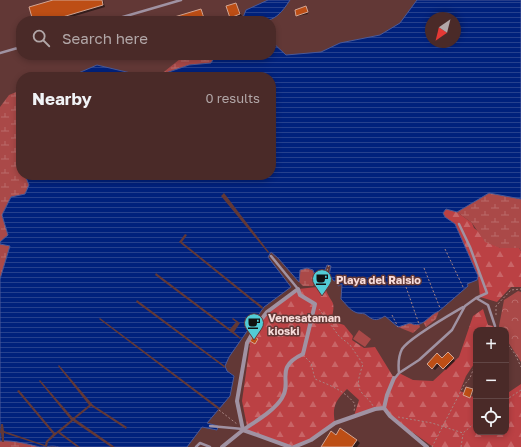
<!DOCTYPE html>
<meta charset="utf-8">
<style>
:root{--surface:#4a2a28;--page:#543634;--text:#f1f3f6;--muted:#b2a7a8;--line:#614645}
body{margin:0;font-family:"Golos Text",sans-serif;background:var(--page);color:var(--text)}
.controls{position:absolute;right:12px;bottom:12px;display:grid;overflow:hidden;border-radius:8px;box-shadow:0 2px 6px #0003}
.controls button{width:36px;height:36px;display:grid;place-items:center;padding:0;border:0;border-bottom:1px solid var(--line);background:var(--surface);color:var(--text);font:20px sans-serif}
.compass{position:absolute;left:425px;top:12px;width:36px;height:36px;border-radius:50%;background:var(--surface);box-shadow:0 2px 6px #0003;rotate:215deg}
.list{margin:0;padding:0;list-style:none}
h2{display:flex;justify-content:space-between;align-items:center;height:52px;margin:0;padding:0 16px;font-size:17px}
h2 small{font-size:13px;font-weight:400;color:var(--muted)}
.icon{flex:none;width:22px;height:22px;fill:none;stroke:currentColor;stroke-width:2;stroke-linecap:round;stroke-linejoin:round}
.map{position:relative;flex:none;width:521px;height:447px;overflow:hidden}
.search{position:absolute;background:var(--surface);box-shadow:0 2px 6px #0003;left:16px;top:16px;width:260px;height:44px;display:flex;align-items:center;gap:10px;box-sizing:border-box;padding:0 14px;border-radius:16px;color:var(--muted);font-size:15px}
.panel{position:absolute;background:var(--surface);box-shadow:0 2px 6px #0003;left:16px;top:72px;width:260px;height:108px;border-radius:16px}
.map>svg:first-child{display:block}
.forest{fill:url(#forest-firs)}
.wetland{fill:url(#wetland-marsh)}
.park{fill:url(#park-crowns)}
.pitch{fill:#aa4948}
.water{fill:url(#water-rules);stroke:#4a5998;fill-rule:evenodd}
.pier{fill:#623836}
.shadow{fill:#0007}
.building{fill:#bd4e15;stroke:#d4a593}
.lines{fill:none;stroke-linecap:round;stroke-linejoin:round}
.path{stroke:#a88482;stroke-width:1;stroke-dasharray:2 2;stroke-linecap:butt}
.service{stroke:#a092a2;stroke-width:2.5}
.minor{stroke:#a092a2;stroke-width:4}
.labels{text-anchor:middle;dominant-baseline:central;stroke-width:3;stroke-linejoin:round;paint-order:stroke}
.poi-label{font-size:11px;font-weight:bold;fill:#f8dcda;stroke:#623836;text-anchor:start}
</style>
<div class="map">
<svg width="521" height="447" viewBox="0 0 521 447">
<defs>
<pattern id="forest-firs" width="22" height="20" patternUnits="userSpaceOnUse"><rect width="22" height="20" fill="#bb4144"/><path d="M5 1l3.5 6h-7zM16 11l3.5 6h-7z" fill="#c86567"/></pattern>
<pattern id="wetland-marsh" width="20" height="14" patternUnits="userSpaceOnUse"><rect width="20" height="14" fill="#aa4948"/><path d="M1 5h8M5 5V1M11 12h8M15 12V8" fill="none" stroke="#bb6b6a"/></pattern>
<pattern id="park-crowns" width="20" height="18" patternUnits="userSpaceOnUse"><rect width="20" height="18" fill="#aa4948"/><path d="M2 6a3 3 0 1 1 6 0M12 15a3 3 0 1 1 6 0" fill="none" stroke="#bb6b6a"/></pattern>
<pattern id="water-rules" width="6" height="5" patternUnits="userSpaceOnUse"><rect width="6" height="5" fill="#00217c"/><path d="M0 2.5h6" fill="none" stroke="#26418e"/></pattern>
</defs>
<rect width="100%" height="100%" fill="#623836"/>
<path class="forest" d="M 446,209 L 457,212 L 472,223 L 474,228 L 500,248 L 519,248 L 521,251 L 521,287 L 511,287 L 497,302 L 480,297 L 478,276 L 445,217 L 443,213 Z
M 317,287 L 326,290 C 331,304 336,299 332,317 L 335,322 L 344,325 L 353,336 L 352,340 L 364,348 L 375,347 L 394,378 L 399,373 L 413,380 L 433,381 L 459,357 L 473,316 L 483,309 L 488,325 L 493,326 L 495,330 L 476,330 L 476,361 L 466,376 L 460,391 L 476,398 L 476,432 L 506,432 L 506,394 L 521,384 L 521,447 L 433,447 L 390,416 L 384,408 L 354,416 L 359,400 L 347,389 C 335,401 332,407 335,423 L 311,440 L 294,447 L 243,430 L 247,426 L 242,401 L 250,344 L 247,343 L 267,312 L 298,289 Z"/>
<path class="wetland" d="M 185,55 L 216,55 L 211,63 L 189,65 L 160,75 Z
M 21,90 L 21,154 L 19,164 L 21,175 L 25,175 L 30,185 L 25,194 L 11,198 L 2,215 L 8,235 L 0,242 L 0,107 L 9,95 Z
M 489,193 L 521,199 L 521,251 L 519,248 L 500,248 L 485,242 L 472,223 L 457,212 Z
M 0,244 L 10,246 L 0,279 Z
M 306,268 L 323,275 L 321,282 L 316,281 L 313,286 L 303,286 L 299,282 L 300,270 Z
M 439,311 L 436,319 L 426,327 L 423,322 L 433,313 Z
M 410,323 L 415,325 L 419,324 L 420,327 L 413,333 L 398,327 Z
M 9,440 L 30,443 L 41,447 L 0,447 L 0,441 Z"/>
<path class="park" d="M 518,291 L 521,292 L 521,362 L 506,339 L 506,330 L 500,330 L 499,326 L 504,300 Z"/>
<path class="pitch" d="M 359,330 L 371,339 L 365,347 L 353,339 Z"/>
<path class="water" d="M 268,0 L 290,0 C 274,25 267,21 239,21 L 242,20 L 246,10 Z
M 417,0 L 521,0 L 521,199 L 489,193 L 457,212 L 446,209 L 443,213 L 445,217 L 455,224 L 478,276 L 477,280 L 467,284 L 468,286 L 439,311 C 427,316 423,329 410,323 L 398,327 L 385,316 C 375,322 373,320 365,314 C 362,313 358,314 355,312 C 350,310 345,303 341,299 L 342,284 L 338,286 L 339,280 L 334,281 L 329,275 L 331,266 L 327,265 L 323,275 L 319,273 L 315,276 L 313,270 L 307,268 L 300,270 L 299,282 L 278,258 L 271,252 L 268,257 L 291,287 L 264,307 L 229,357 L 225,366 L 227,371 L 234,376 L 230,396 L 207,423 L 218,426 L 217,430 L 202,427 L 187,447 L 59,447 C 52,445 47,447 40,447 C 27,444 14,440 0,441 L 0,279 L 10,246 L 0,244 L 0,242 L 8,235 L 2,215 L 11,197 L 25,194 L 29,185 L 25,175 L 271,175 L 271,77 L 69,77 L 97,65 L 135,74 L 160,75 L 189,65 L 211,63 L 216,55 L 271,55 L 271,41 L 286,55 L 321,52 L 340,43 L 380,35 L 400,23 ZM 431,18 L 455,18 L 455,42 L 431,42 Z"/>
<path class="pier" d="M 224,193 L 269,252 L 268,253 L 221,196 Z
M 185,234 L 187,235 L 182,242 L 263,307 L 262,309 L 179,242 Z
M 156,273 L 230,329 L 236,322 L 232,319 L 233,318 L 240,323 L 234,332 L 241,338 L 240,339 L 155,275 Z
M 137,300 L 225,366 L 225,368 L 136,302 Z
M 100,318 L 220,408 L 219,410 L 99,319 Z
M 59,365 L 93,405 L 127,427 L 126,429 L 91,406 L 75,419 L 115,447 L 111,447 L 73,421 L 60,432 L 80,447 L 77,447 L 58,433 L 48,442 L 47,447 L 4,433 L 4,442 L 2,442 L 1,433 L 0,433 L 1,424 L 3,424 L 4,431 L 45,445 L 46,441 L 53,434 L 17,391 L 19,390 L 55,433 L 71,420 L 39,381 L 40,380 L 73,418 L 89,405 L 58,366 Z"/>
<path class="shadow" d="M 57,0 L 103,0 L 105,7 L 58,21 L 34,21 Z
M 236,4 L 242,16 L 233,20 L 231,18 Z
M 306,7 L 308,14 L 298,16 L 297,15 Z
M 201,10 L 207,21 L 164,21 Z
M 448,353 L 455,361 L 446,370 L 440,365 L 435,370 L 428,364 L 442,359 Z
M 472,390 L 471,398 L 464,395 Z
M 336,436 L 357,440 L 360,443 L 357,447 L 322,447 Z"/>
<path class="building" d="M 53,0 L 102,0 L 103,5 L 49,21 L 33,21 L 29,7 Z
M 236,3 L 240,14 L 230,18 L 226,6 Z
M 306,6 L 308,12 L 296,16 L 295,10 Z
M 201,9 L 205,21 L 161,21 Z
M 253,336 L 258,339 L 255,344 L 250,341 Z
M 448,352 L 454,358 L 443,369 L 437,363 L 432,369 L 427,364 L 437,353 L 442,358 Z
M 466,387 L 473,389 L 470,398 L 463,395 Z
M 340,428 L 357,440 L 352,447 L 321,447 L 331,431 L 336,435 Z"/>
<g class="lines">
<path class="path" d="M 445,249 L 464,289
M 424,268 L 440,308
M 323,282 L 329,265
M 406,287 L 419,324
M 319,309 L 339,336 L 350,345 L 363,364 C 360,374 355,385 362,393 C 366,398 370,400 373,406
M 392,315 L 398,327
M 496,315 L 496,306 L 511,290 L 521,289
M 506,342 L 515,354 L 521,367
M 306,358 L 311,363 L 315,379 C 329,385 344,390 355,404 L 354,412
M 506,400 L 521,390
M 219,410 L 237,424
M 398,417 L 432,423 L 463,433 L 476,422
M 432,447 L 464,385 L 470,378 L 476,362
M 461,447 L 463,434"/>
<path class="service" d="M 109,21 L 181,0
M 0,53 L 21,47
M 459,224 L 470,247 L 487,293 L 476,298
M 271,256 L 298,289
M 399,373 C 398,364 398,357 402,349 C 409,338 451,314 463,307
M 395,378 L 399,373 L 419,360 L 452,330 L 465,306 L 476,298 L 488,305 L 495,326
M 210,426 L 243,429
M 196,447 L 200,443 L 210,447"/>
<path class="minor" d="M 298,289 L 300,295 L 315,304 L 303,354 C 273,368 293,381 282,398 C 274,411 256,421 243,430 L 237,401 L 247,343 L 257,325 L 267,312 Z
M 394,378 L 387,395 L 384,408 L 390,416 L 427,447
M 222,447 L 243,430 L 290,447
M 294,447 L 311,440 L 335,423 L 375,409 L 384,408"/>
</g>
<defs>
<g id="cafe-pin" transform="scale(1)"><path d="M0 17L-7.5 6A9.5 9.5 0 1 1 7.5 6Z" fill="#52ccd6" stroke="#623836"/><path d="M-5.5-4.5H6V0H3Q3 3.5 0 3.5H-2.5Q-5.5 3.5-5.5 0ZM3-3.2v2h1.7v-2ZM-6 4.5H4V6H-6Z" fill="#111"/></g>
</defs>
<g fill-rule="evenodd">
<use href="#cafe-pin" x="322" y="279"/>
<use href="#cafe-pin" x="254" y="323"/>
</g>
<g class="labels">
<g class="poi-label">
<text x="336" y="279">Playa del Raisio</text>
<text x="268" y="317">Venesataman<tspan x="268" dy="13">kioski</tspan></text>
</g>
</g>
</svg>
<div class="controls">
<button>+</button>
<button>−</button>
<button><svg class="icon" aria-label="locate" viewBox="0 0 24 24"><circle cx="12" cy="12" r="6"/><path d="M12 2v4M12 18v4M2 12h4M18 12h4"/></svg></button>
</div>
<svg class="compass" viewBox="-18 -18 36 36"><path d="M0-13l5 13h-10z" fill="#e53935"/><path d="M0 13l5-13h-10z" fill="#b2a7a8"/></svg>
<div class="search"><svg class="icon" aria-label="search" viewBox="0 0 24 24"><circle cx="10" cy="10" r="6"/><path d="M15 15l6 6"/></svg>Search here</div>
<section class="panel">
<h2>Nearby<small>0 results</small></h2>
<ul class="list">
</ul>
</section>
</div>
